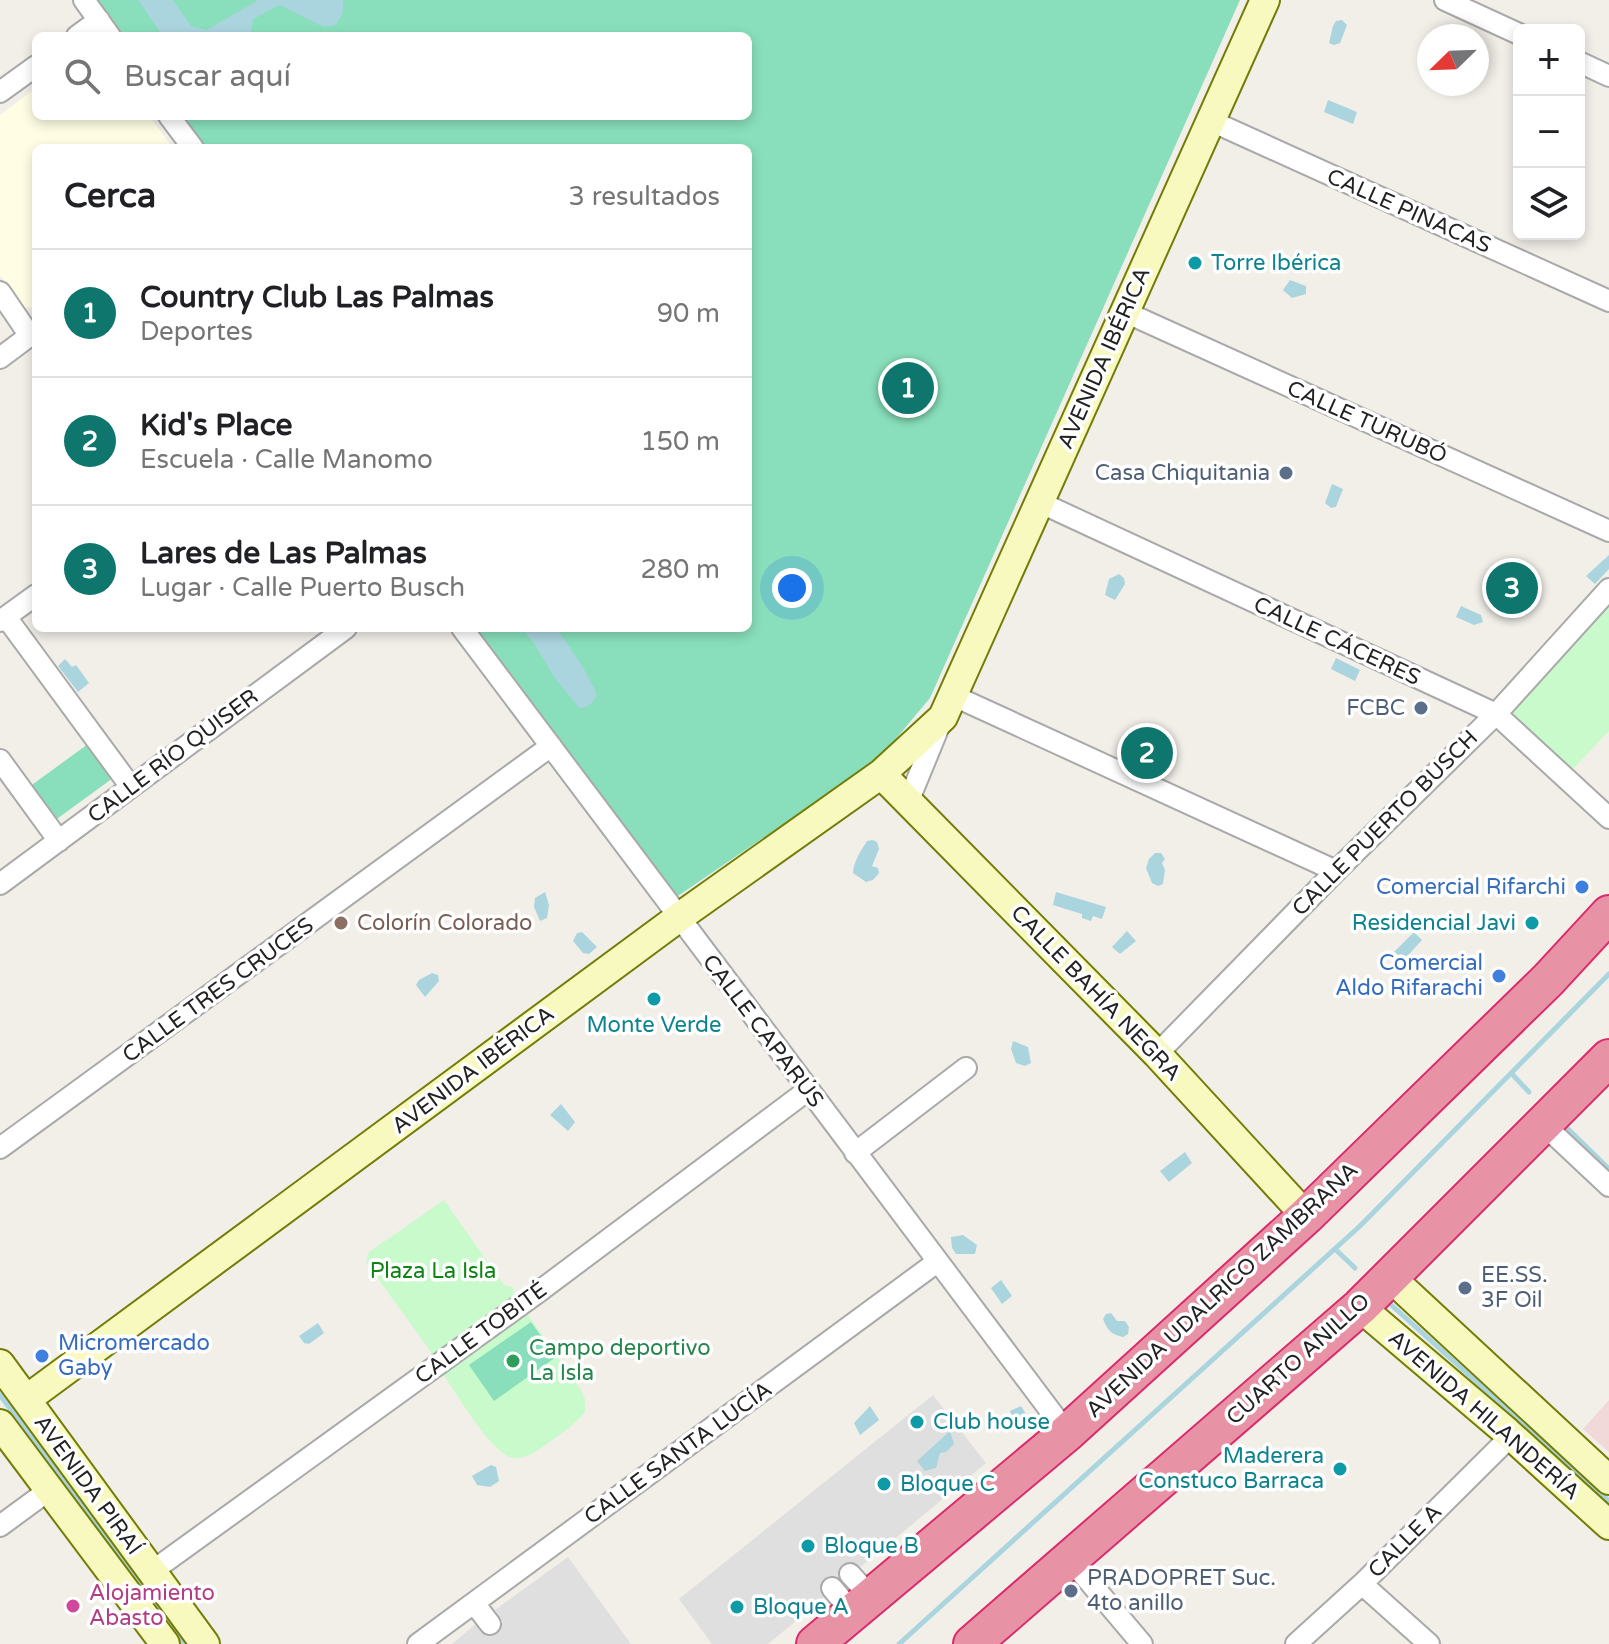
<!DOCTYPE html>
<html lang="es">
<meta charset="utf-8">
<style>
:root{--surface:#fff;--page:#f2f2f2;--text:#202124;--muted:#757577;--line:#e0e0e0;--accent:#0f766e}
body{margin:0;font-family:"Varela Round",sans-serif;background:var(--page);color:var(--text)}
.controls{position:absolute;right:24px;top:24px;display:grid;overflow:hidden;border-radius:12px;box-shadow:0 4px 12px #0003}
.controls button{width:72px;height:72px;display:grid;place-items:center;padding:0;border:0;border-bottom:2px solid var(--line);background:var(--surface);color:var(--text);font:40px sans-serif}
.compass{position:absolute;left:1417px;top:24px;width:72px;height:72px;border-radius:50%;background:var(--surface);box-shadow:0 4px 12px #0003;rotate:247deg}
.you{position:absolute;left:792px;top:588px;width:28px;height:28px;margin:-20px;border:6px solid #fff;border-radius:50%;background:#1a73e8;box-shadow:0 0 0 12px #1a73e833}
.badge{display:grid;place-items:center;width:52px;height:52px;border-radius:50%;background:var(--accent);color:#fff;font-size:26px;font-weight:700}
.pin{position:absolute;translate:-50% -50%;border:4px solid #fff;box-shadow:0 2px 8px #0006}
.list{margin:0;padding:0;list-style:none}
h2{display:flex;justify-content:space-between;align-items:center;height:104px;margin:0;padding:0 32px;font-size:34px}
h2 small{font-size:26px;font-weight:400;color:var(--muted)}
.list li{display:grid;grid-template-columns:52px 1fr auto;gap:24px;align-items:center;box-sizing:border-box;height:128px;padding:0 32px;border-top:2px solid var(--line)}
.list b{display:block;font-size:30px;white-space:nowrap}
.list p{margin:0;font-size:26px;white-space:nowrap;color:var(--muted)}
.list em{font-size:26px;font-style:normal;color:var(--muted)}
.icon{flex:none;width:44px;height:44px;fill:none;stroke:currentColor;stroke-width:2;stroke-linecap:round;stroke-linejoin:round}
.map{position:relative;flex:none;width:1609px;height:1644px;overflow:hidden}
.search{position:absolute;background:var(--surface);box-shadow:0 4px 12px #0003;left:32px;top:32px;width:720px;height:88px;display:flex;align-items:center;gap:20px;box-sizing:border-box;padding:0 28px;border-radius:12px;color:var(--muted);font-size:30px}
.panel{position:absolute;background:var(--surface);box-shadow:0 4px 12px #0003;left:32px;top:144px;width:720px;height:488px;border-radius:12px}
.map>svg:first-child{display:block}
.residential{fill:#e0dfdf}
.commercial{fill:#f2d9d9}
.education{fill:#fffee5}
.park{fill:#c8facb}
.pitch{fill:#89dfbb}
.water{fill:#aad4de}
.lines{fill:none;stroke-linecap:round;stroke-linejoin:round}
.stream{stroke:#aad4de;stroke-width:5}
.street-casing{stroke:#a9a9a9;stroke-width:24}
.secondary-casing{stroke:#727c06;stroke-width:32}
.highway-casing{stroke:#da2b6c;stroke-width:40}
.street{stroke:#fff;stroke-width:20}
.secondary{stroke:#f8f9bf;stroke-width:28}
.highway{stroke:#e793a5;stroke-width:36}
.culture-dot{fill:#0f9aa8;stroke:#fff;stroke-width:3}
.service-dot{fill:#5c6f8a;stroke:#fff;stroke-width:3}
.shop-dot{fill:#3f7fe0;stroke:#fff;stroke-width:3}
.education-dot{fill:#8d6e63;stroke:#fff;stroke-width:3}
.leisure-dot{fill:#2e9e5b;stroke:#fff;stroke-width:3}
.hotel-dot{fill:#d1479c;stroke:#fff;stroke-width:3}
.labels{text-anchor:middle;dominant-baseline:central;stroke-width:7;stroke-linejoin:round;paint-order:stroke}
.street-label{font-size:22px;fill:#222;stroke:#fff}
.culture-label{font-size:22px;fill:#0d838f;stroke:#fff;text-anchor:start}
.service-label{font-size:22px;fill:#4e5e75;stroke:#fff;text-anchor:end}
.shop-label{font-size:22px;fill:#366cbe;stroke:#fff;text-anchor:end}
.education-label{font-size:22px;fill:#785e54;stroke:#fff;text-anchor:start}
.park-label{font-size:22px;fill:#0d8314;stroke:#fff}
.leisure-label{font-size:22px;fill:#27864d;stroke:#fff;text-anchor:start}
.hotel-label{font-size:22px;fill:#b23c85;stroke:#fff;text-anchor:start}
</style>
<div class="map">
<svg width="1609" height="1644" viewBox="0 0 1609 1644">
<rect width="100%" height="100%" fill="#f2efe9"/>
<path class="residential" d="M 933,1395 L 986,1463 L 768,1644 L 712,1644 L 679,1599 Z
M 568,1557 L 631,1644 L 452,1644 L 477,1623 L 486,1634 L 503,1622 L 495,1610 Z"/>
<path class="commercial" d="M 1609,1400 L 1609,1452 L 1583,1429 Z"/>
<path class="education" d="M 36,88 L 36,116 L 149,116 L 173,148 L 36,148 L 36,308 L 22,307 L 0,275 L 0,115 Z"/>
<path class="park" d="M 1609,603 L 1609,731 L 1568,774 L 1507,716 Z
M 444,1200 L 504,1285 L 513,1287 L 513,1300 L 433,1355 L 366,1262 L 369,1252 Z
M 526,1312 L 581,1390 L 585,1399 L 585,1412 C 574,1425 561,1434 547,1444 C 537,1450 526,1460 513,1458 C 490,1453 457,1393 442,1373 Z"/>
<path class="pitch" d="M 95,0 L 1240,0 L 930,698 L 879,759 L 672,900 L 469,628 L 748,628 L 748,148 L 205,148 L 181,116 L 748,116 L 748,36 L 122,36 Z
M 88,744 L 113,778 L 54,821 L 29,787 Z
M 531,1322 L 556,1357 L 494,1401 L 469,1365 Z"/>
<path class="water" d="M 138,0 L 173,0 L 191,26 L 207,30 L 258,0 L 343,0 L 343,12 L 336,25 L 324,27 L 280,5 L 253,19 L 250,36 L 163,36 Z
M 1342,20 L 1347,25 L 1340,43 L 1334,45 L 1329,43 L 1333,26 L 1336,21 Z
M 1328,100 L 1357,112 L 1353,124 L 1324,112 Z
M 1290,280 L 1306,286 L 1306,294 L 1292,298 L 1283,290 Z
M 1332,484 L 1343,489 L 1336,507 L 1331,508 L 1325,503 Z
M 1609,555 L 1609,569 L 1595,584 L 1586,576 Z
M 1119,574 L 1124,578 L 1125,584 L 1115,600 L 1105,595 L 1109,579 Z
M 1461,606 L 1481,615 L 1483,622 L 1474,625 L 1456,617 Z
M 521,628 L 556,628 L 583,667 L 597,694 C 593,703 589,708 579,708 L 554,677 L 534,643 Z
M 1336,658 L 1360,670 L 1355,681 L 1331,669 Z
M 65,659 L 72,667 L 76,665 L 89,683 L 78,692 L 58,666 Z
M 873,840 L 877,842 L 879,849 L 872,866 L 878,868 L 879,873 L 873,880 L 866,882 L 853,873 C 854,860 861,851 867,841 Z
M 1155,853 L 1161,853 L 1165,859 L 1162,863 L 1165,870 L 1163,884 L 1158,886 L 1152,883 L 1146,868 L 1149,859 Z
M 545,892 L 549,905 L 547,918 L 540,921 L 534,907 L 535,898 Z
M 1056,892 L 1106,907 L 1102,919 L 1093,916 L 1091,921 L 1082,918 L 1082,914 L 1053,905 Z
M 1127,931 L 1136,941 L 1120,954 L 1112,947 Z
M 582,932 L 597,947 L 589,954 L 583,953 L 573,941 L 577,933 Z
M 1414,932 L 1422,940 L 1404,960 L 1394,952 Z
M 432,973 L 438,975 L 439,981 L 425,997 L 416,985 L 419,980 Z
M 1013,1041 L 1028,1047 L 1031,1063 L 1025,1066 L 1016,1063 L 1011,1049 Z
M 561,1104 L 575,1122 L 568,1131 L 550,1115 Z
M 1185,1152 L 1192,1163 L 1169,1182 L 1160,1171 Z
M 963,1235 L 977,1245 L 975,1254 L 956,1254 L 952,1248 L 951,1237 Z
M 1001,1280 L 1012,1296 L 1002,1304 L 991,1288 Z
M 1111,1313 L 1117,1321 L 1125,1321 L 1129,1327 L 1128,1334 L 1123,1337 C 1111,1334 1108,1331 1103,1319 L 1106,1314 Z
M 318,1323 L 324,1333 L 309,1344 L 304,1343 L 299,1336 Z
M 870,1406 L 879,1420 L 860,1435 L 854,1423 Z
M 1021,1406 L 1031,1422 L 1027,1428 L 1017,1429 L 1010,1411 Z
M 950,1431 L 954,1444 L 946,1452 L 940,1453 L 936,1468 L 925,1471 L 917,1461 Z
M 491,1465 L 496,1467 L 499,1481 L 490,1487 L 477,1485 L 472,1476 Z"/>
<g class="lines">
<path class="stream" d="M 1511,1073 L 1529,1092
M 1563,1124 L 1609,1169
M 1335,1249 L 1355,1268
M 1388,1302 L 1609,1501
M 0,1395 L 185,1644
M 899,1644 L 1360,1226 L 1609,974"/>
<g class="street-casing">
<path id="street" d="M 84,0 L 110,36
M 1445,0 L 1519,34
M 77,36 L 99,20
M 1579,62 L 1609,76
M 0,92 L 36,66
M 169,116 L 193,148
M 1209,120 L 1609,301
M 0,292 L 30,336
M 1125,312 L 1609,531
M 0,358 L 36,331
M 1039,502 L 1496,714 L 1609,818
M 6,617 L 131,787
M 0,621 L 36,595
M 462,628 L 1067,1433
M 954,696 L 1336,871
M 0,760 L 59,841
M 908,802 L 940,724
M 0,884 L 346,628
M 1157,1054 L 1336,871 L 1496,714 L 1609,589
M 1543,1124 L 1609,1186
M 0,1148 L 551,746
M 855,1153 L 966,1068
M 0,1526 L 49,1490
M 1071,1560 L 1142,1644
M 151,1572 L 537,1293 L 808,1090
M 850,1574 L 871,1597
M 1362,1584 L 1429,1644
M 832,1588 L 853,1613
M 474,1603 L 490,1624
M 418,1644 L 937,1262
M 1296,1644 L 1362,1584 L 1511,1436"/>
</g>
<g class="secondary-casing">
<path id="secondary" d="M 881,774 L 1157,1054 L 1306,1216
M 1389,1276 L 1609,1480
M 1360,1307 L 1507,1432 L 1609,1525
M 0,1364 L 205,1644
M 27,1399 L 678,918 L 881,774 L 943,717 L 1265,0
M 0,1424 L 165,1644"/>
</g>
<g class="highway-casing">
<path id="highway" d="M 815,1644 L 1067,1433 L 1306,1216 L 1548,980 L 1609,914
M 972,1644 L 1360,1307 L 1609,1058"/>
</g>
<use href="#street" class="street"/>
<use href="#secondary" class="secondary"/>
<use href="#highway" class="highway"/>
</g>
<g class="culture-dot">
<circle cx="1195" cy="263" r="8"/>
<circle cx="1532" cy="923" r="8"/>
<circle cx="654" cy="999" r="8"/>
<circle cx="917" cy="1422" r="8"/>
<circle cx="1340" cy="1469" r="8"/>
<circle cx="884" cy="1484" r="8"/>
<circle cx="808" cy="1546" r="8"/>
<circle cx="737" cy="1607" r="8"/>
</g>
<g class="service-dot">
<circle cx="1286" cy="473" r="8"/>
<circle cx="1421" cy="708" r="8"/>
<circle cx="1465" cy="1288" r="8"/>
<circle cx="1071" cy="1591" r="8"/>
</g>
<g class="shop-dot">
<circle cx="1582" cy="887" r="8"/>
<circle cx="1499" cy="976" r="8"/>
<circle cx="42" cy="1356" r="8"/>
</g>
<circle class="education-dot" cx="341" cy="923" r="8"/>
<circle class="leisure-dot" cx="513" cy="1361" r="8"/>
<circle class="hotel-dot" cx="73" cy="1606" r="8"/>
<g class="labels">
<g class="street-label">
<text transform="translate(1409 211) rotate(24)">CALLE PINACAS</text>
<text transform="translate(1104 358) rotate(-66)">AVENIDA IBÉRICA</text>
<text transform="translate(1367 422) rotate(24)">CALLE TURUBÓ</text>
<text transform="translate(1337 641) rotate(25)">CALLE CÁCERES</text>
<text transform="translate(173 756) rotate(-37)">CALLE RÍO QUISER</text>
<text transform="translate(1385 823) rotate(-45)">CALLE PUERTO BUSCH</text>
<text transform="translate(218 990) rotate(-36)">CALLE TRES CRUCES</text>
<text transform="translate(1096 993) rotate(46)">CALLE BAHÍA NEGRA</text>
<text transform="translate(763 1031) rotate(53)">CALLE CAPARÚS</text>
<text transform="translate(473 1070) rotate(-37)">AVENIDA IBÉRICA</text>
<text transform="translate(1222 1290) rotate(-43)">AVENIDA UDALRICO ZAMBRANA</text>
<text transform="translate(481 1333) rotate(-36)">CALLE TOBITÉ</text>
<text transform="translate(1298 1359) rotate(-42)">CUARTO ANILLO</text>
<text transform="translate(1484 1415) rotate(41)">AVENIDA HILANDERÍA</text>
<text transform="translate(678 1453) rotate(-36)">CALLE SANTA LUCÍA</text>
<text transform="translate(88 1485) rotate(54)">AVENIDA PIRAÍ</text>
<text transform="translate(1405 1541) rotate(-45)">CALLE A</text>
</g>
<g class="culture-label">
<text x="1211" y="263">Torre Ibérica</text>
<text x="1516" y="923" text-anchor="end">Residencial Javi</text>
<text x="654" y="1025" text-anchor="middle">Monte Verde</text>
<text x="933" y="1422">Club house</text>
<text x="1324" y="1456" text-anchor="end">Maderera<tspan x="1324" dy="25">Constuco Barraca</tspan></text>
<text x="900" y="1484">Bloque C</text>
<text x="824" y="1546">Bloque B</text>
<text x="753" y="1607">Bloque A</text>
</g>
<g class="service-label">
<text x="1270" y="473">Casa Chiquitania</text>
<text x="1405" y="708">FCBC</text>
<text x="1481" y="1275" text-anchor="start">EE.SS.<tspan x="1481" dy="25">3F Oil</tspan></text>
<text x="1087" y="1578" text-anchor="start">PRADOPRET Suc.<tspan x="1087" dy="25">4to anillo</tspan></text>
</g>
<g class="shop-label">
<text x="1566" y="887">Comercial Rifarchi</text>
<text x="1483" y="963">Comercial<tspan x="1483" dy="25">Aldo Rifarachi</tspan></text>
<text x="58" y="1343" text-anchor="start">Micromercado<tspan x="58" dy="25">Gaby</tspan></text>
</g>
<g class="education-label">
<text x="357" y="923">Colorín Colorado</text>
</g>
<g class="park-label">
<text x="433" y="1271">Plaza La Isla</text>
</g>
<g class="leisure-label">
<text x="529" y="1348">Campo deportivo<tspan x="529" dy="25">La Isla</tspan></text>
</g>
<g class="hotel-label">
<text x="89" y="1593">Alojamiento<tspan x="89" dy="25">Abasto</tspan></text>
</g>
</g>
</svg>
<div class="controls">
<button>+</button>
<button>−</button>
<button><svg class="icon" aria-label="layers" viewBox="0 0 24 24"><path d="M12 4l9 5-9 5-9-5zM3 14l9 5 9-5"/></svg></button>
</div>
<svg class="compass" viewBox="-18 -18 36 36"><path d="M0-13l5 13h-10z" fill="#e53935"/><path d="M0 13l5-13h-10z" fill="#757577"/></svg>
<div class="you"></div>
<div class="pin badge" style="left:908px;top:388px">1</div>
<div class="pin badge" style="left:1147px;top:753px">2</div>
<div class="pin badge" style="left:1512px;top:588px">3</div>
<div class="search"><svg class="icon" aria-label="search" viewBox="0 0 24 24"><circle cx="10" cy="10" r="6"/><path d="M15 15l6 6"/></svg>Buscar aquí</div>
<section class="panel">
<h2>Cerca<small>3 resultados</small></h2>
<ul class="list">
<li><span class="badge">1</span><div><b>Country Club Las Palmas</b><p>Deportes</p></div><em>90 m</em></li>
<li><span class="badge">2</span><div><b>Kid's Place</b><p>Escuela · Calle Manomo</p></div><em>150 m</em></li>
<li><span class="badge">3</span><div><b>Lares de Las Palmas</b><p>Lugar · Calle Puerto Busch</p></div><em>280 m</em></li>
</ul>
</section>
</div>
